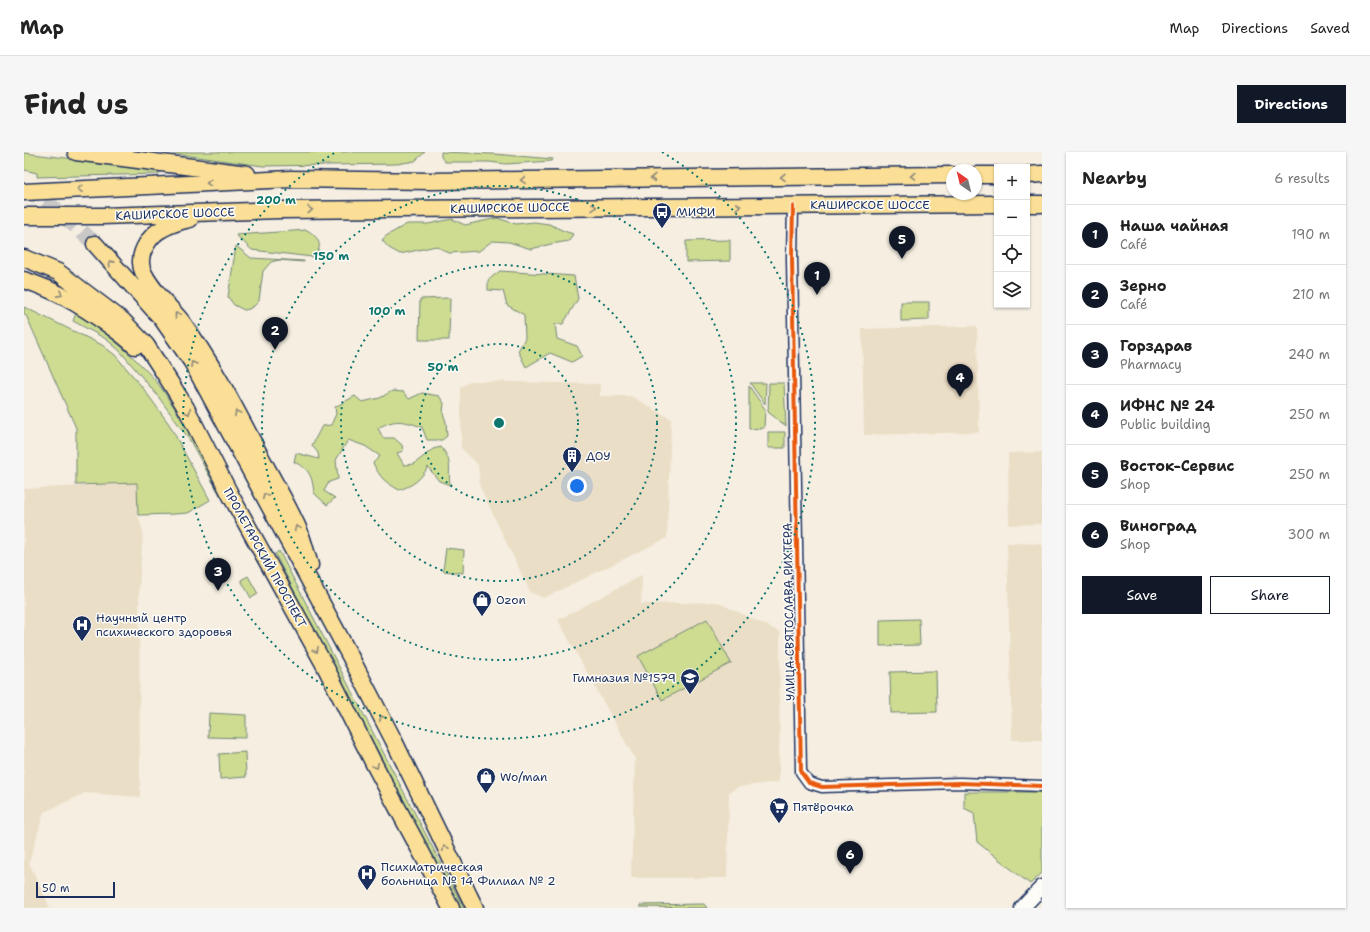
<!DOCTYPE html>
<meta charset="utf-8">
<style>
:root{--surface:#fff;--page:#f6f6f6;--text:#222;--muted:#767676;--line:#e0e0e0;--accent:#111827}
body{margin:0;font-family:"Shantell Sans",sans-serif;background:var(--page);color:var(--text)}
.controls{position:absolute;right:12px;top:12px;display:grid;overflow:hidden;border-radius:0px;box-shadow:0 1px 3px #0004}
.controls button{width:36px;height:36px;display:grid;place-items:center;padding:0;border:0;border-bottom:1px solid var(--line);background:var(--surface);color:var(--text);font:20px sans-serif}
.compass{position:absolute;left:922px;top:12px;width:36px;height:36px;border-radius:50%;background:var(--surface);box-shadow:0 1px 3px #0004;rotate:325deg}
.scale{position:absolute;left:12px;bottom:10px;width:79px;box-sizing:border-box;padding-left:4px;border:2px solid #1b2f5e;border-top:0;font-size:11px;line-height:14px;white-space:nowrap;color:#1b2f5e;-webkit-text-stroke:3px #fdfcf7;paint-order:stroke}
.you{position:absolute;left:553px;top:334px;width:14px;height:14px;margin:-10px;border:3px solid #fff;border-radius:50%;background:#1a73e8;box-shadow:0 0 0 6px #1a73e833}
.badge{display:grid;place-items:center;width:26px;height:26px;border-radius:50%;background:var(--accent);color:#fff;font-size:13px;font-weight:700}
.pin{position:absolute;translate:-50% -33px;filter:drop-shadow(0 1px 2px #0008)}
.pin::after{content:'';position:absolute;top:21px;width:14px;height:12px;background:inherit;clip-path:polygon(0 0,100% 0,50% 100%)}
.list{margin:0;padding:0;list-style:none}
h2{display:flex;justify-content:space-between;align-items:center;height:52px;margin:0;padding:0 16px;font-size:17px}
h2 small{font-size:13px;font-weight:400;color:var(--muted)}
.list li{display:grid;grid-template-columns:26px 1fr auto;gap:12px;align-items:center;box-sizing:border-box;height:60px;padding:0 16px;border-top:1px solid var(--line)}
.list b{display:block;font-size:15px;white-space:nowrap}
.list p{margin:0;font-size:13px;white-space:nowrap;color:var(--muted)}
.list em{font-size:13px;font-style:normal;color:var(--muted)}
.actions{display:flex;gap:8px;padding:12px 16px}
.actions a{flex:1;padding:9px 0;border:1px solid var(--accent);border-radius:0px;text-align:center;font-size:14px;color:var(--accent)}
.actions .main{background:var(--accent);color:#fff}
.icon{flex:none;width:22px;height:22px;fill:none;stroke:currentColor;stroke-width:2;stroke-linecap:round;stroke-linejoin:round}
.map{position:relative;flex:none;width:1018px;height:756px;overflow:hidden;border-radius:0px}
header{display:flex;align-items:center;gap:24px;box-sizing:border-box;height:56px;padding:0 20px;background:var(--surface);border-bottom:1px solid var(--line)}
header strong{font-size:19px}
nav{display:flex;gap:22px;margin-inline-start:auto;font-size:14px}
.intro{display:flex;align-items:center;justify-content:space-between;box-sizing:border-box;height:96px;padding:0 24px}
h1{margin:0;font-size:28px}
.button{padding:10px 18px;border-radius:0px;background:var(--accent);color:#fff;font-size:14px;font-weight:700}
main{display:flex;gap:24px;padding:0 24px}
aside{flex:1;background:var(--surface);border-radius:0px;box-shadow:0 1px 3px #0004}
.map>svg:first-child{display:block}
.built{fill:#ebdec6}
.green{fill:#cddc90;stroke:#748677}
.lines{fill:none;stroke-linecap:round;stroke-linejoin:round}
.primary-tunnel{stroke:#c9c8c7;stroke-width:16;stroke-dasharray:16 8;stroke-linecap:butt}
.street-casing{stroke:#1b2f5e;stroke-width:13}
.secondary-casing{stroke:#1b2f5e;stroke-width:17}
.primary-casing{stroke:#1b2f5e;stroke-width:19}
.street{stroke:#fdfcf7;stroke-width:10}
.secondary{stroke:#fdfcf7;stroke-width:14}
.primary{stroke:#fbdf96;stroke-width:16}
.cycleway-casing{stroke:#fdfcf7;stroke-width:6}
.cycleway{stroke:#e8590c;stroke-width:4}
.oneway{stroke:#8b877a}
.ring{fill:none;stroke:#0f766e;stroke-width:2;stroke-dasharray:2 4}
.labels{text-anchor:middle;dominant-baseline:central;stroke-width:3;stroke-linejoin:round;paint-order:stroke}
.street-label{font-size:12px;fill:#1b2f5e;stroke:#fdfcf7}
.poi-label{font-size:12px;fill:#1b2f5e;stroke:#fdfcf7;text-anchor:start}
.centre{fill:#0f766e;stroke:#fdfcf7;stroke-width:2}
.ring-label{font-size:12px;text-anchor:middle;font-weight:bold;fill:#0f766e;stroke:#fdfcf7;stroke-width:3;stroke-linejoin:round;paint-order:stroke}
</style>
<header>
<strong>Map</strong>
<nav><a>Map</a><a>Directions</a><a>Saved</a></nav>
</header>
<div class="intro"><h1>Find us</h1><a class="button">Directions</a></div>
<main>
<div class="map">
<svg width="1018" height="756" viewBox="0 0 1018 756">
<rect width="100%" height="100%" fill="#f5eee1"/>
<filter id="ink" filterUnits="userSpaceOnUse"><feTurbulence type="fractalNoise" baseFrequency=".025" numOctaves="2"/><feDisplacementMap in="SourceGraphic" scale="8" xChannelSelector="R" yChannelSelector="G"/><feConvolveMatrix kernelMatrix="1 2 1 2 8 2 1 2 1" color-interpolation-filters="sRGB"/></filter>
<g filter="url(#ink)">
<path class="built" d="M 953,174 L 955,280 L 840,283 L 838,177 Z
M 448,229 L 576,232 L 576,244 L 607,244 L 647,267 L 643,386 L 520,446 L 506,440 L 456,335 L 454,313 L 437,296 L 437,235 Z
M 1018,300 L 1018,372 L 985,373 L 984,301 Z
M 113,331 L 114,363 L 119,380 L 115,437 L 116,645 L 61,641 L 20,660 L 5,711 L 26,756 L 0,756 L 0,337 Z
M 983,391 L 1018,392 L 1018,588 L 988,588 Z
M 618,423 L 617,452 L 693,450 L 756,480 L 755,630 L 714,635 L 705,640 L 703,726 L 607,726 L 611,607 L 534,468 Z"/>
<path class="green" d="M 138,0 L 401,0 L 391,9 L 373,12 L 239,14 Z
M 417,0 L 469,2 L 529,7 L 528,9 L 482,12 L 465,10 L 421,10 L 417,5 Z
M 0,1 L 136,17 L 135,22 L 13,25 L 13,21 L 0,18 Z
M 473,66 L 492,72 L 510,70 L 525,72 L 540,79 L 549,82 L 545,89 L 527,92 L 507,97 L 485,90 L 468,89 L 455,99 L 425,101 L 412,94 L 376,102 L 365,96 L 358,88 L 362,84 L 383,72 L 404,72 L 428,67 L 441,73 Z
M 283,78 C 295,85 301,96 288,105 L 228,98 L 212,83 Z
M 706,88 L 706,109 L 662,110 L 662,89 Z
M 212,94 L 227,106 L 280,109 L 280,110 L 255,108 L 247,110 L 239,119 L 235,149 L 230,154 L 225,157 L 220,158 L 210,153 L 204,145 Z
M 476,119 L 550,124 L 554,147 L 539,172 L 531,172 L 533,187 L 553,194 L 558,204 L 548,210 L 526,201 L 502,215 L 494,199 L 501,186 L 500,163 L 483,153 L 479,139 L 464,138 L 464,128 Z
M 426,146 L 425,188 L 395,188 L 396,147 Z
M 877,150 L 905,150 L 905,168 L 877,169 Z
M 0,155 L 78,193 L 91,203 L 119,236 L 145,272 L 186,348 L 164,361 L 151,362 L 114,363 L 113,331 L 52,333 L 52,276 L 2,163 L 0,162 Z
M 52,161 C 82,180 108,202 131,228 C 136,234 140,240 144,246 C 164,275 180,308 197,339 L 197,345 L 165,287 L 133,243 L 96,199 L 82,187 L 49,169 Z
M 726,231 L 742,231 L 741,252 Z
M 745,231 L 760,231 L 762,274 L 744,260 Z
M 725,234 L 741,257 L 740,276 L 725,277 Z
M 368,239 L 379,240 L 385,247 L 398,241 L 415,244 L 420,251 L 419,261 L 422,270 L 423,284 L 418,288 L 403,288 L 398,275 C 380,269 372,266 354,276 L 359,286 L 370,286 L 378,293 L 379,299 L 373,301 L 380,313 L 390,312 L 409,297 L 417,295 C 429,310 424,315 426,333 L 415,329 L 404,315 C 396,328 390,333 375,338 C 360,329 357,327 349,311 L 356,304 L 341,294 L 324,288 L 312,308 L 314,327 L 305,330 L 300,339 L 311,346 L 303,353 L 290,341 C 288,324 286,317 270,310 L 272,301 L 295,307 L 294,301 L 288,293 L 298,274 L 307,273 L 312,262 L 311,255 L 331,244 L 338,250 L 356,246 Z
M 744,280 L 761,280 L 761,296 L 744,296 Z
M 422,396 L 440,398 L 439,421 L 419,419 Z
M 255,399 L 440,756 L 435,756 L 251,402 Z
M 224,424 L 234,442 L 227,446 L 217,428 Z
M 683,467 L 707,511 L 638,548 L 614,504 Z
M 895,467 L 896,493 L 856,494 L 856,468 Z
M 912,519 L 913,560 L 867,561 L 866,520 Z
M 185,561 L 222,563 L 222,586 L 184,585 Z
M 221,600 L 222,625 L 196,627 L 195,602 Z
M 940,640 L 1018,640 L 1018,721 L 1006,732 L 953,690 L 950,661 L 940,656 Z
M 680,752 L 683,756 L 616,755 L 616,753 Z"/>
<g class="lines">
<path class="primary-tunnel" d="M 0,37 C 27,51 49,71 71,92"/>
<g class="street-casing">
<path id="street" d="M 769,54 L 768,106 L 777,620 L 785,631 L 798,635 L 936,631 L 1018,634"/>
</g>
<g class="secondary-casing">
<path id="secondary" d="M 998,756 L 1018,735"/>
</g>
<g class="primary-casing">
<path id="primary" d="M 52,0 L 223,22
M 952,23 L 973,23
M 1003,23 L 1018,22
M 0,40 L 266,27 L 407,29 L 928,23
M 1003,52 L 1018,52
M 0,64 L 78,64 L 256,58 L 973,52
M 166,67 C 157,69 147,72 138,77 C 127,82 116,99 117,111 C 117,128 147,156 158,170 C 186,208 208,250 230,292 C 244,320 261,347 274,376 C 279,387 282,401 286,413
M 71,92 L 138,167 L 168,210 L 326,504 L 369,587 L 451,756
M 0,106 L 34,120 L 99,169 L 122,193 L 144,227 L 162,256 L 207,344 L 301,514 L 350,612 L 427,756
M 0,128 C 31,138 55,152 82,171 C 92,178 102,185 111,194"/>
</g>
<use href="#street" class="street"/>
<use href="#secondary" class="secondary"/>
<use href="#primary" class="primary"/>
<g class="cycleway-casing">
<path id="cycleway" d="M 769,54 L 768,106 L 777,620 L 785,631 L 798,635 L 936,631 L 1018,634"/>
</g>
<use href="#cycleway" class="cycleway"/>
</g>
<defs><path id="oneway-chevron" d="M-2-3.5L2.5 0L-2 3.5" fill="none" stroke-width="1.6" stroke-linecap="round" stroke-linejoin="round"/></defs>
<g class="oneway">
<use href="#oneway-chevron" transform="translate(889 24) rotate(179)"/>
<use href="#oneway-chevron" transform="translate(759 25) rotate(179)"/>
<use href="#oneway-chevron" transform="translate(629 26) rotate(179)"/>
<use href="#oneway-chevron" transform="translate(499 28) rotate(179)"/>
<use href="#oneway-chevron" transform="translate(185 31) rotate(177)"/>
<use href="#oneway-chevron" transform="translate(56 37) rotate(177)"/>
<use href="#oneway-chevron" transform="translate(714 54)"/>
<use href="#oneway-chevron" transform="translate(570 55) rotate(-1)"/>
<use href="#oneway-chevron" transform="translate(286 58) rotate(-1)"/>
<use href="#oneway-chevron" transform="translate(87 111) rotate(-132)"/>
<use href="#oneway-chevron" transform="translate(36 142) rotate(28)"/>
<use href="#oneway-chevron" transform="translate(153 163) rotate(-129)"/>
<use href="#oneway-chevron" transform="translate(169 212) rotate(-121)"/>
<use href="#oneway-chevron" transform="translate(164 260) rotate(63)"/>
<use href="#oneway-chevron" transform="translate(213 261) rotate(-118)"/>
<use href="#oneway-chevron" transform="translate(241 344) rotate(-118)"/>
<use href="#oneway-chevron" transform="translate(273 376) rotate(-114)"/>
<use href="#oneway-chevron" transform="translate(292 498) rotate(61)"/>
<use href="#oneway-chevron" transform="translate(358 566) rotate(-117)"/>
<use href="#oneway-chevron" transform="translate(352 614) rotate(62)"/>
<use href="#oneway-chevron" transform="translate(421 696) rotate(-116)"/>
</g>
</g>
<g class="ring">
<circle cx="475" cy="271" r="79"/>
<circle cx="475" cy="271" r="158"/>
<circle cx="475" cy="271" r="237"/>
<path d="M638 0A316 316 0 1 1 312 0"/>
</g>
<defs>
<g id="bus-pin" transform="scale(1)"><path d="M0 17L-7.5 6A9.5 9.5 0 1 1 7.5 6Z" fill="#1b2f5e" stroke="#fdfcf7"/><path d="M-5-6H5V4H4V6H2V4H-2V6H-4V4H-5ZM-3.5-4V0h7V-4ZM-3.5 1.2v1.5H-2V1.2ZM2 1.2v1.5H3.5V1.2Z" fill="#fff"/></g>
<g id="building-pin" transform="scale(1)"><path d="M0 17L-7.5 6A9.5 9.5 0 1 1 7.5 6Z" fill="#1b2f5e" stroke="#fdfcf7"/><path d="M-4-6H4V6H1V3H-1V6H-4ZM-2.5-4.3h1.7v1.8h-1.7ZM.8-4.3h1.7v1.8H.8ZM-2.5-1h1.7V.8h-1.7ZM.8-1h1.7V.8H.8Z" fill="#fff"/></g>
<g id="shop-pin" transform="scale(1)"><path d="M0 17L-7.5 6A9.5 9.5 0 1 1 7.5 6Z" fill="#1b2f5e" stroke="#fdfcf7"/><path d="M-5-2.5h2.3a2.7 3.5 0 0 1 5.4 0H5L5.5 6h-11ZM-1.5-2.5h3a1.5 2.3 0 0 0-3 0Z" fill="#fff"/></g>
<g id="hospital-pin" transform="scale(1)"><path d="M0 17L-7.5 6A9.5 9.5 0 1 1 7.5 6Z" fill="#1b2f5e" stroke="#fdfcf7"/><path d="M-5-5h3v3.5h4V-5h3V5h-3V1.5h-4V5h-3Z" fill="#fff"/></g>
<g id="school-pin" transform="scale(1)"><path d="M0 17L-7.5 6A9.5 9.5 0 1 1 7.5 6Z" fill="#1b2f5e" stroke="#fdfcf7"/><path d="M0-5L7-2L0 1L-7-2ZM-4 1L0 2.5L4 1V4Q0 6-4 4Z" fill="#fff"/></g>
<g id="supermarket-pin" transform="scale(1)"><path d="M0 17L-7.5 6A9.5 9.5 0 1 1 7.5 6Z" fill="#1b2f5e" stroke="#fdfcf7"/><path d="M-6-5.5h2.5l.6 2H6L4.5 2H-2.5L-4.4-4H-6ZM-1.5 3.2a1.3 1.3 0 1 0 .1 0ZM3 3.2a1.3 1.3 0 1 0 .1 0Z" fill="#fff"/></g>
</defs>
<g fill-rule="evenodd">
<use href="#bus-pin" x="638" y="60"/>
<use href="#building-pin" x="548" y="304"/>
<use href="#shop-pin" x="458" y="448"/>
<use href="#hospital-pin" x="58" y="473"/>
<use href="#school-pin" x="666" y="526"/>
<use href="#shop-pin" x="462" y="625"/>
<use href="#supermarket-pin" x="755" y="655"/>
<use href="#hospital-pin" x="343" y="722"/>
</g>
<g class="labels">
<g class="street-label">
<text x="846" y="53">КАШИРСКОЕ ШОССЕ</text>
<text transform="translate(486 56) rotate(-1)">КАШИРСКОЕ ШОССЕ</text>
<text transform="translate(151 62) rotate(-2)">КАШИРСКОЕ ШОССЕ</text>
<text transform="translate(241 406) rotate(61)">ПРОЛЕТАРСКИЙ ПРОСПЕКТ</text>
<text transform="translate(765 460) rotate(-91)">УЛИЦА СВЯТОСЛАВА РИХТЕРА</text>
</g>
<g class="poi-label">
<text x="652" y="60">МИФИ</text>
<text x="562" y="304">ДОУ</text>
<text x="472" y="448">Ozon</text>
<text x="72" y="466">Научный центр<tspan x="72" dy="14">психического здоровья</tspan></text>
<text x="652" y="526" text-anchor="end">Гимназия №1579</text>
<text x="476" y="625">Wo/man</text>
<text x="769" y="655">Пятёрочка</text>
<text x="357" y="715">Психиатрическая<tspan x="357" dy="14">больница № 14 Филиал № 2</tspan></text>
</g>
</g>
<circle cx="475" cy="271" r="6" class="centre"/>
<g class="ring-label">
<text x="252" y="52">200 m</text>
<text x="307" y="108">150 m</text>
<text x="363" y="163">100 m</text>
<text x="419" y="219">50 m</text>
</g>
</svg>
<div class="controls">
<button>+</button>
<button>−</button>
<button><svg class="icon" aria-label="locate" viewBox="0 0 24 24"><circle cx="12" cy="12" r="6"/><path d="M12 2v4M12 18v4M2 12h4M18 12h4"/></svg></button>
<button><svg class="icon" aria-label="layers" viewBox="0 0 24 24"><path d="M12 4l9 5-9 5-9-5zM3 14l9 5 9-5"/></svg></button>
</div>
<svg class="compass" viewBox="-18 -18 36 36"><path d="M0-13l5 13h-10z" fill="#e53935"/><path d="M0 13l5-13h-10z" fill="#767676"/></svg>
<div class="scale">50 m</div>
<div class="you"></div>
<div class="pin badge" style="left:793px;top:143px">1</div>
<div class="pin badge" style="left:251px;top:198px">2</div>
<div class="pin badge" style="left:194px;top:439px">3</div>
<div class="pin badge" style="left:936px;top:245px">4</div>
<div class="pin badge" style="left:878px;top:107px">5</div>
<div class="pin badge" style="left:826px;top:722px">6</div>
</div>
<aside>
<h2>Nearby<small>6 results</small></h2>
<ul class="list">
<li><span class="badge">1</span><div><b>Наша чайная</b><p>Café</p></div><em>190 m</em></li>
<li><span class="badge">2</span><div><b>Зерно</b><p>Café</p></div><em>210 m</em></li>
<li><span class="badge">3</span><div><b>Горздрав</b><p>Pharmacy</p></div><em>240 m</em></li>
<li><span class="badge">4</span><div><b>ИФНС № 24</b><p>Public building</p></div><em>250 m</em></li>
<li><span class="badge">5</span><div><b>Восток-Сервис</b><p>Shop</p></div><em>250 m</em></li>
<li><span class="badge">6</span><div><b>Виноград</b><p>Shop</p></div><em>300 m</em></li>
</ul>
<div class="actions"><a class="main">Save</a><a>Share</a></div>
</aside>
</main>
